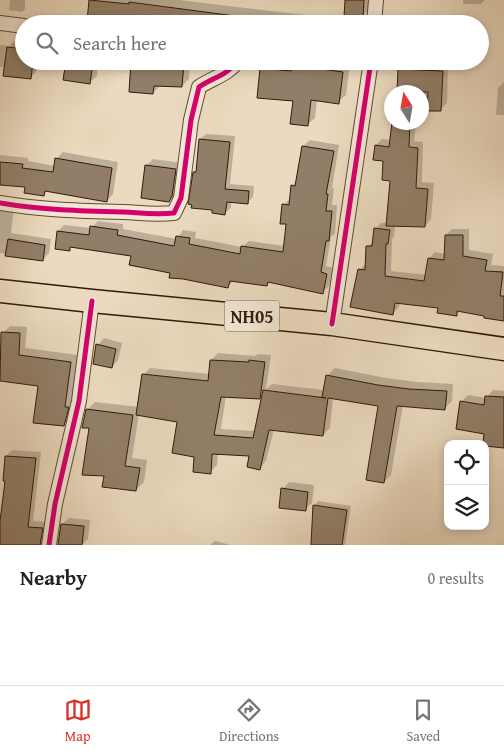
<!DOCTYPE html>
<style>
:root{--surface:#fff;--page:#f2f2f2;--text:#222;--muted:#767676;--line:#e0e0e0;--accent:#d93025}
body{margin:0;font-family:"Gentium Book Plus",serif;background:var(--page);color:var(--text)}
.controls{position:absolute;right:15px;bottom:15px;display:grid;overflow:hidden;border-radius:10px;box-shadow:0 2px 8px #0003}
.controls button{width:45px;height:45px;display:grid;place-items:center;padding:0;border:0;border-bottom:1px solid var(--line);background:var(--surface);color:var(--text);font:25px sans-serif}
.compass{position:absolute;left:384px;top:85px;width:45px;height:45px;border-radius:50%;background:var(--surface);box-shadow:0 2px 8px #0003;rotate:349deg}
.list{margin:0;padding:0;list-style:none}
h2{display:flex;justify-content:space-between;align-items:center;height:65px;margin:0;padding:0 20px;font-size:21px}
h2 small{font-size:16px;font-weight:400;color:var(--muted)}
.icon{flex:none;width:28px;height:28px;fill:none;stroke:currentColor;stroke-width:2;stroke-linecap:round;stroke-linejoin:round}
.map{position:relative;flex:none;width:504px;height:545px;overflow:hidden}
.search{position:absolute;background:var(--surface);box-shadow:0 2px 8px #0003;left:15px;right:15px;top:15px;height:55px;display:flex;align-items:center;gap:12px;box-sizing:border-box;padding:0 18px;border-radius:28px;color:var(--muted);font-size:19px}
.sheet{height:140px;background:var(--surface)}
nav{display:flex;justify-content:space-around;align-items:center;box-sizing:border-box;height:70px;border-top:1px solid var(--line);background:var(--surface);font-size:14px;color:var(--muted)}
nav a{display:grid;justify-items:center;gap:2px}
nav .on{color:var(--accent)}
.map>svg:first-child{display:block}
.shadow{fill:#0003;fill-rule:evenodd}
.building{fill:#927e68;stroke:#311a09}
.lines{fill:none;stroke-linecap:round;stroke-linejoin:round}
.street-casing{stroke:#604a36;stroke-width:16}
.primary-casing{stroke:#311a09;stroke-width:25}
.street{stroke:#f2e7d5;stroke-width:14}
.primary{stroke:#ebdabf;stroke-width:22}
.cycleway-casing{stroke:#f2e7d5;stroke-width:8}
.cycleway{stroke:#d6006c;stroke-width:5}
.labels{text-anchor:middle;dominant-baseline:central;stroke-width:5;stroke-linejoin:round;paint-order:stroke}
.shield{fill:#f2e7d5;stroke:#6b5846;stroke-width:1}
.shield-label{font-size:18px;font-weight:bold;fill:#311a09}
</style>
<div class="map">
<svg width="504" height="545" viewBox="0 0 504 545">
<rect width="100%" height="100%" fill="#ebdabf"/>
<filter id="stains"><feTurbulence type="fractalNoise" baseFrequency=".004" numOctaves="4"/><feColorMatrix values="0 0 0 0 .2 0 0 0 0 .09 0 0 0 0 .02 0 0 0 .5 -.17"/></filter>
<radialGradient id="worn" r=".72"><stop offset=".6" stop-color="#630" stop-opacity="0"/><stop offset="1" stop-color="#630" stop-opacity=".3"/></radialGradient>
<path class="shadow" d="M 10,0 L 25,0 L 25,9 L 22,12 L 9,10 Z
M 90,0 L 179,0 L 305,15 L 304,24 L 195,24 L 157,18 L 156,24 L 111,24 L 88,21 Z
M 346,0 L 370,0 L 369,10 L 362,16 Z
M 463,0 L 484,0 L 484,1 L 481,4 L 463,4 Z
M 14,41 L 24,42 L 24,61 L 38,61 L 36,72 L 30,78 L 6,67 L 0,67 L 0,45 L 10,46 Z
M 65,61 L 98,61 L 97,76 L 90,82 Z
M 132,61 L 190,61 L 189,79 L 182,86 L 161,85 L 153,93 Z
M 262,61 L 337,61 L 350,63 L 346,95 L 338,102 L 317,100 L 315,118 L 307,125 L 294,100 L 258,96 Z
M 405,63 L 448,65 L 447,103 L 440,110 L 422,111 L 422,92 L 396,92 L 398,85 L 399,70 Z
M 504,82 L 504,115 L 496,115 L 498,88 Z
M 392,122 L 416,122 L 414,141 L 423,142 L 422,182 L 434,183 L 431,219 L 425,226 L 395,225 L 394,237 L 392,239 L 391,271 L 427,275 L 429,259 L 435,252 L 446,254 L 446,235 L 452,229 L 469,229 L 469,250 L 493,254 L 491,265 L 504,266 L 504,319 L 461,310 L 456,315 L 439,307 L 400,302 L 399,307 L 393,313 L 359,270 L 367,263 L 368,247 L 374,240 L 375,229 L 381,223 L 387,223 L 391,180 L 385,160 L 376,145 L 382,139 L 391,140 Z
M 206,134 L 235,136 L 230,184 L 254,186 L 253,197 L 247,203 L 231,201 L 231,208 L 225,213 L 194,172 L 198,169 L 200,139 Z
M 310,140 L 339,145 L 332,188 L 334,188 L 332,205 L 337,205 L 335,234 L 331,237 L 326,266 L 333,268 L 329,286 L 322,292 L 270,281 L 267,285 L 234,280 L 228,286 L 171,272 L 132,255 L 72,246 L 69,249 L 58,231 L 64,225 L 91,228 L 98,221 L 123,224 L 123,229 L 177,239 L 183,230 L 196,232 L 195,238 L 242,247 L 249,241 L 285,246 L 288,223 L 283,205 L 291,198 L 292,186 L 297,181 L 303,146 Z
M 63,152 L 118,162 L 113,194 L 107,201 L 48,190 L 43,195 L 26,186 L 0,182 L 0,155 L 28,158 L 28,161 L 55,166 L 56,159 Z
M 153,159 L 182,163 L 176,194 L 169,201 L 146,166 Z
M 0,204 L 14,207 L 11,233 L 51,239 L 49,253 L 43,260 L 0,253 Z
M 10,326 L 27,327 L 25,348 L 78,355 L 72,400 L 75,401 L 71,417 L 64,425 L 39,385 L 0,381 L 0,347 L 2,347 L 3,333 Z
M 104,338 L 122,343 L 118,360 L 112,367 L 98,345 Z
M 218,353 L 255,356 L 258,354 L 271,355 L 266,389 L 272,384 L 324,390 L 328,375 L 335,368 L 386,378 L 417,382 L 453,384 L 452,401 L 445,408 L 403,405 L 391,475 L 384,482 L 379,405 L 333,398 L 330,428 L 323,435 L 274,429 L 266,461 L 260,468 L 250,455 L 218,453 L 217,465 L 210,472 L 195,456 L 178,421 L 139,414 L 132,458 L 147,460 L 144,482 L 136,490 L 105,475 L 91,427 L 87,410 L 95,402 L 139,407 L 143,375 L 150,368 L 210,374 L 211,360 ZM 264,392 L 256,431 L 221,429 L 226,396 L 259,397 Z
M 493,390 L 504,391 L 504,447 L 486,432 L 461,402 L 468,395 L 486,398 Z
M 12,450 L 41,452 L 33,521 L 48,522 L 48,545 L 0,545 L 0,520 L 2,518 L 6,480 L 6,456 Z
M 289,482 L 314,485 L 312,503 L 305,509 L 283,489 Z
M 318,501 L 351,506 L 345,545 L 312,545 L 314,506 Z
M 69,518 L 90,520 L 88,539 L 82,545 L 78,545 L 62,524 Z
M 215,541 L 231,545 L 210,545 Z"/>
<path class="building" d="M 89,0 L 129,4 L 129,2 L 235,16 L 234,24 L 186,24 L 152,19 L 151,24 L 87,22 Z
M 345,0 L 364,0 L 363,18 L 344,17 Z
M 7,47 L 24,49 L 24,61 L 33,61 L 31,79 L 3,76 Z
M 66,61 L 93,61 L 90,84 L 63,80 Z
M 131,61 L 184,62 L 182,87 L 154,86 L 153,94 L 129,92 Z
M 292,65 L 343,72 L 339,104 L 311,100 L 308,126 L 290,124 L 293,101 L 257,98 L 260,68 L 291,71 Z
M 398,69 L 443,71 L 441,111 L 427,111 L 428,92 L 397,92 Z
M 392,122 L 410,122 L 409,147 L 418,148 L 416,188 L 428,189 L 425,227 L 386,226 L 390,181 L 382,180 L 383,161 L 373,160 L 375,145 L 389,147 Z
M 199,139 L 230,142 L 225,189 L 249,191 L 248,204 L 227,202 L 225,215 L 212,213 L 212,210 L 191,208 L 192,205 L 188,204 L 193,172 L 196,172 Z
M 302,146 L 334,151 L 326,194 L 328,194 L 326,211 L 332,211 L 329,241 L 326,241 L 321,272 L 327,274 L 323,294 L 268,282 L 267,286 L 230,281 L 228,288 L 183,279 L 169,278 L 170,273 L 129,265 L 131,256 L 70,247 L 70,251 L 55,249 L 57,231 L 89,235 L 90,226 L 118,230 L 117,235 L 174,246 L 176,236 L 190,238 L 189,244 L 240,254 L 241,246 L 283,252 L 286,224 L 280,224 L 282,204 L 289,205 L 291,185 L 295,186 Z
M 55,158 L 112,168 L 107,202 L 45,191 L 44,196 L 24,193 L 25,187 L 0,185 L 0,162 L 23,164 L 22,168 L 53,172 Z
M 145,165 L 176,169 L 172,196 L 169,202 L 141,198 Z
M 374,228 L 390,230 L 388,244 L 386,244 L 385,276 L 424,281 L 428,258 L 444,260 L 445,235 L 463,235 L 463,256 L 487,260 L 485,271 L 503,272 L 500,296 L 504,296 L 504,321 L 484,318 L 484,316 L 457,311 L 457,316 L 437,313 L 438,308 L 395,303 L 393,315 L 350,307 L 358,269 L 365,270 L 366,246 L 372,246 Z
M 8,239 L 45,245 L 43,261 L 5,256 Z
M 1,332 L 20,333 L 19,355 L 71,362 L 65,407 L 69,407 L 64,426 L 33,423 L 38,386 L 0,381 Z
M 96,344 L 116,349 L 112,368 L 93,364 Z
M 210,360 L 249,362 L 249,360 L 265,362 L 260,399 L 221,397 L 214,435 L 253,438 L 263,390 L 326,398 L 322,397 L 326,375 L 378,385 L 409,389 L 447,391 L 445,410 L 397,406 L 384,483 L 366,480 L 378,406 L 328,398 L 323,436 L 269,430 L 260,470 L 247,467 L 249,456 L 212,454 L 211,474 L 193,472 L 194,457 L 172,453 L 177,422 L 136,415 L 142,374 L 208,381 Z
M 485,396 L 504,397 L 504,448 L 485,446 L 485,444 L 483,444 L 484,434 L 456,429 L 460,401 L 484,405 Z
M 86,409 L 133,415 L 125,466 L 140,468 L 136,491 L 102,487 L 104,476 L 82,475 L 89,428 L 82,428 Z
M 5,456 L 36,458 L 28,527 L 43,528 L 40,545 L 0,545 L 0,521 L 5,481 L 3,481 Z
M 281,488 L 308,492 L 306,511 L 279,508 Z
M 313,505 L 347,510 L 342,545 L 311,545 Z
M 61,524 L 84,526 L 82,545 L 58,545 Z"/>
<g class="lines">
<g class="street-casing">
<path id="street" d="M 0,23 L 24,26
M 374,24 L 376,0
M 334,61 L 349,61
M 0,203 C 41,210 83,211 124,212 C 142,213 155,215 174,213 L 181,198 L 191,120 L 199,87 C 214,77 226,76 238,61
M 332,324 L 371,61
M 49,545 L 55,504 L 79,401 L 92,301"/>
</g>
<g class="primary-casing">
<path id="primary" d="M 0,291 L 92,301 L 332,324 L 504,349"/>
</g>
<use href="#street" class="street"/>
<use href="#primary" class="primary"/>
<g class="cycleway-casing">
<path id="cycleway" d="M 0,203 C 41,210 83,211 124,212 C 142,213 155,215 174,213 L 181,198 L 191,120 L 199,87 C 214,77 226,76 238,61
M 332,324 L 371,61
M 49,545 L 55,504 L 79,401 L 92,301"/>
</g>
<use href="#cycleway" class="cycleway"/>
</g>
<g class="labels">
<rect class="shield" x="224.5" y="300.5" width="55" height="31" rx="4"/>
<g class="shield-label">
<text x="252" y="316">NH05</text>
</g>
</g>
<rect width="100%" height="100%" filter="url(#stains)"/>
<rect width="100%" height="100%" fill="url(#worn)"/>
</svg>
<div class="controls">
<button><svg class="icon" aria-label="locate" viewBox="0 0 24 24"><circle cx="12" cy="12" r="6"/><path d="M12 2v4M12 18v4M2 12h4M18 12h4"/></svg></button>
<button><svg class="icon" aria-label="layers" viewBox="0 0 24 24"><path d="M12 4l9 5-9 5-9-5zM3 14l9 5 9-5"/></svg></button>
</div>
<svg class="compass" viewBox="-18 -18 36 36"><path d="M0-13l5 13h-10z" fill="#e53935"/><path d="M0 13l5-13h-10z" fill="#767676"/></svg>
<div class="search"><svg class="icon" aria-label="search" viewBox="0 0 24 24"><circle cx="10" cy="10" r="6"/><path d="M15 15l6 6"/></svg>Search here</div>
</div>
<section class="sheet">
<h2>Nearby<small>0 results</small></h2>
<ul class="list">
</ul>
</section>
<nav>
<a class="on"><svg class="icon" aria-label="map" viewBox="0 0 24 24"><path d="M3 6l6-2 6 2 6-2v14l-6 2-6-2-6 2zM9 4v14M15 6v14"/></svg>Map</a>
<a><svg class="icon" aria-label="directions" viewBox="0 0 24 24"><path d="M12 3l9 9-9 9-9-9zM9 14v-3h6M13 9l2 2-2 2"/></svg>Directions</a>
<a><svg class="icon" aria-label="saved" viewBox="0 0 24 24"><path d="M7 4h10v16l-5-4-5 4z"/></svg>Saved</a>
</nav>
